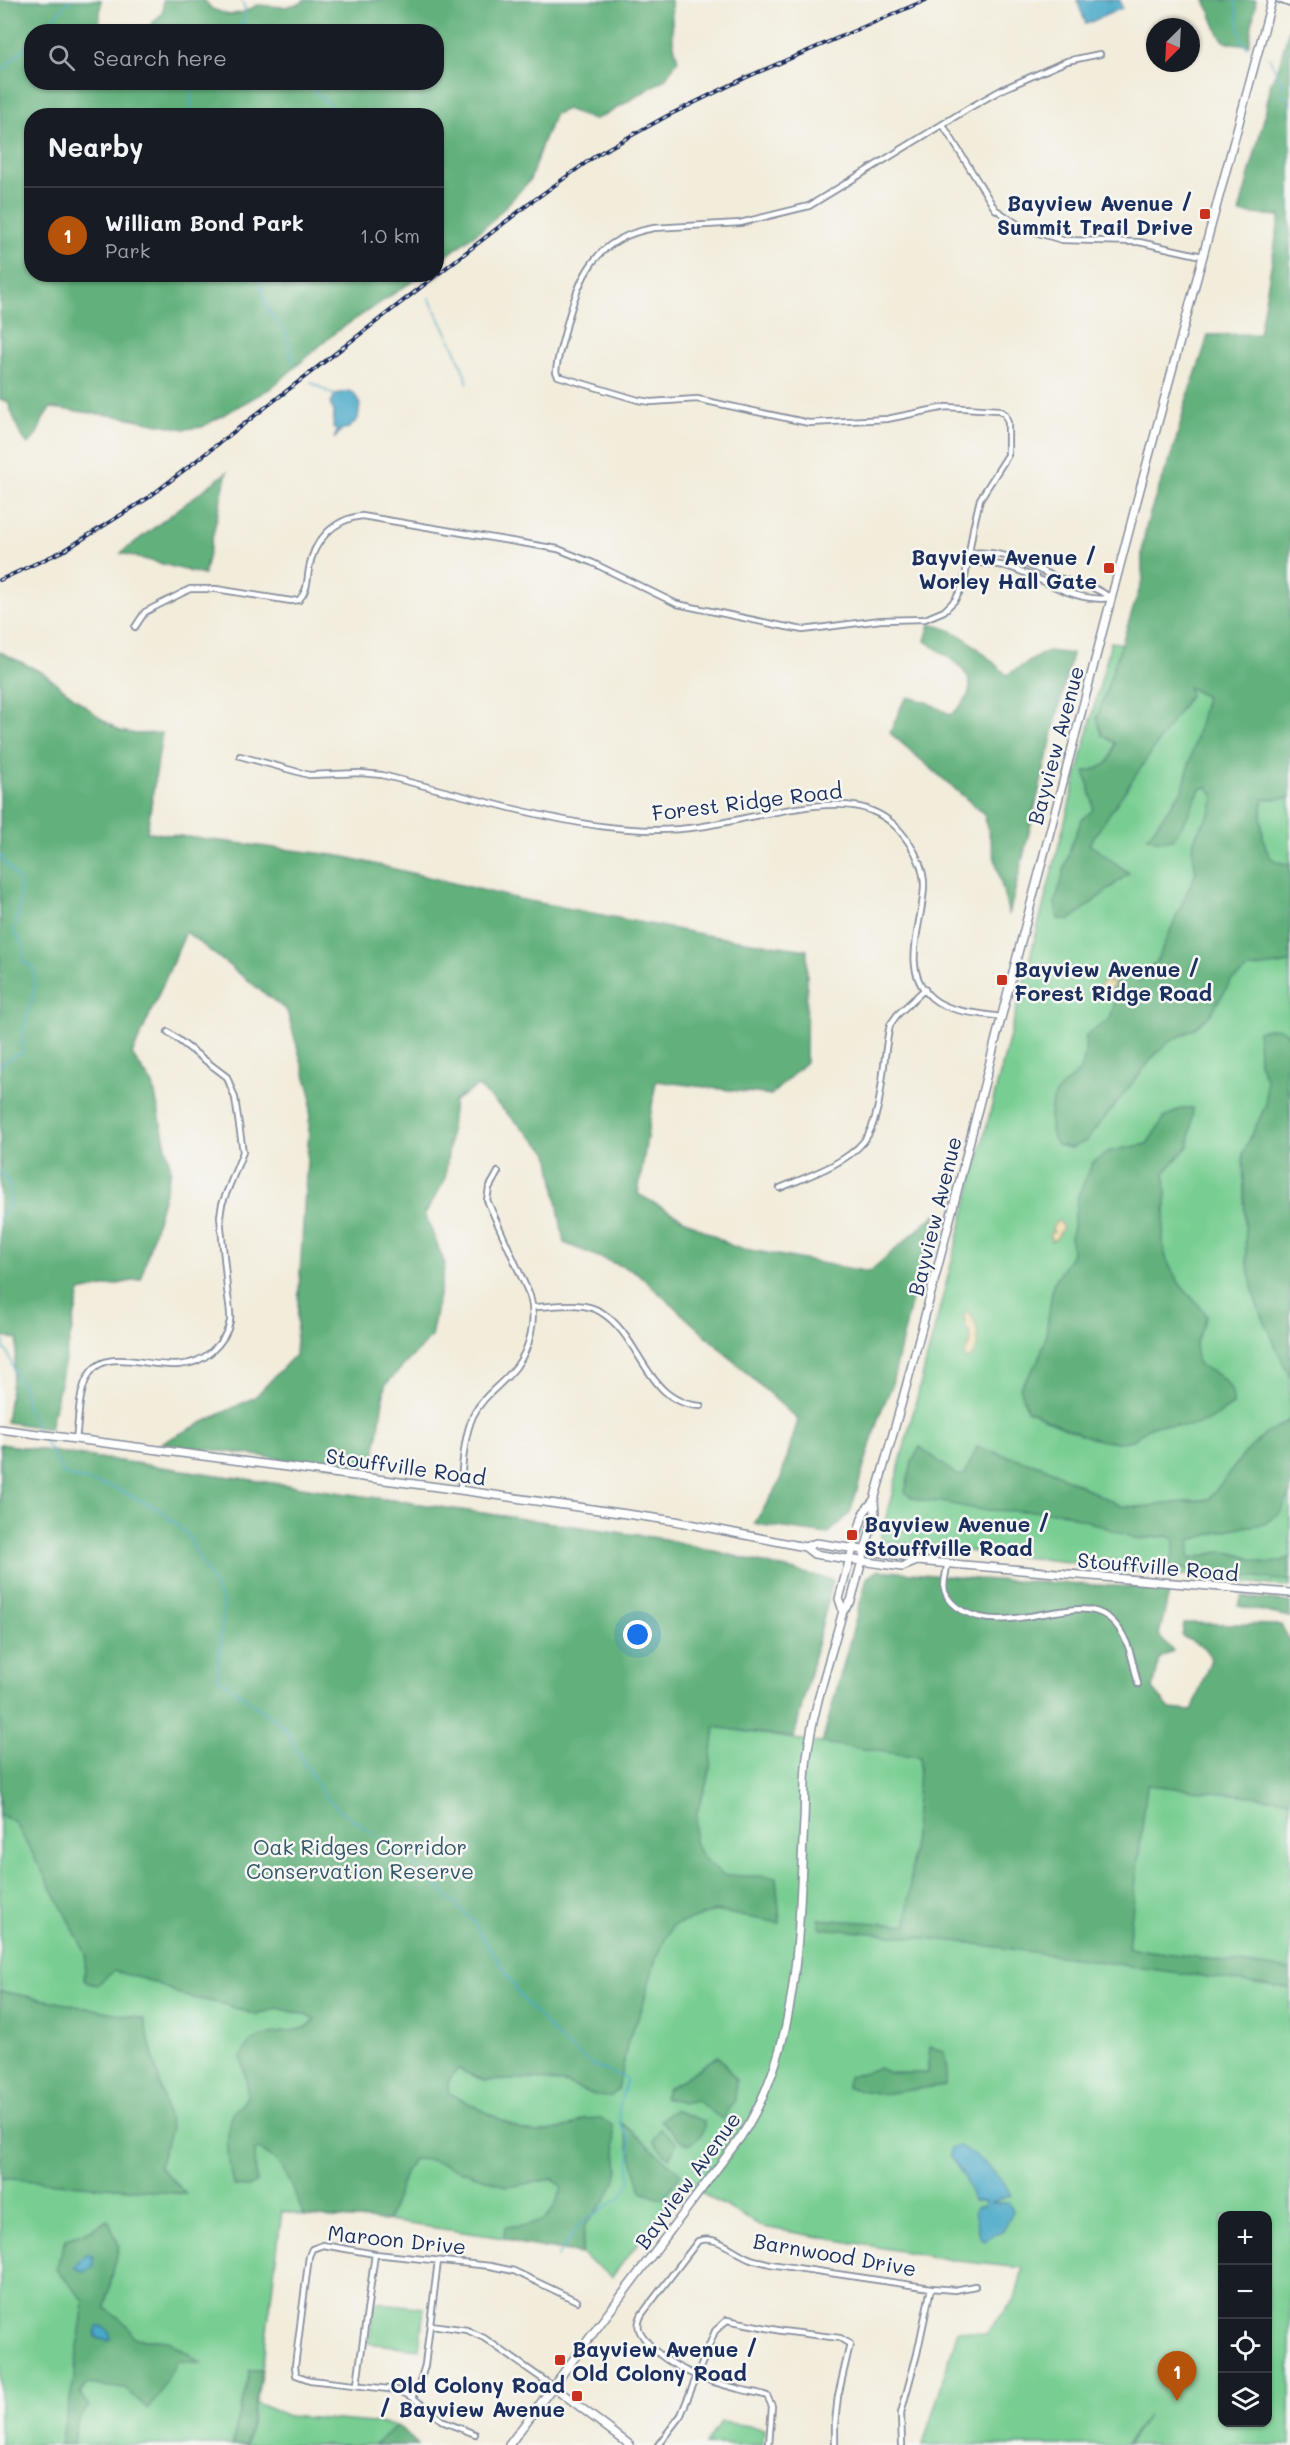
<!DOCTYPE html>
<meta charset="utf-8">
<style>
:root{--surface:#171b24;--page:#20242c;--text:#f1f3f6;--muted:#9ea1a6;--line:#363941;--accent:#b45309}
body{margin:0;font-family:Mali,sans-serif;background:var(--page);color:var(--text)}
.controls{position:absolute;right:18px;bottom:18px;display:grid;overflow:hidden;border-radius:12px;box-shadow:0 2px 4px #0004}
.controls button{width:54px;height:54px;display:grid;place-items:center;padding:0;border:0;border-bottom:2px solid var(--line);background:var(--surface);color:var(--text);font:30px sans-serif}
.compass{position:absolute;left:1146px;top:18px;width:54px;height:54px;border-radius:50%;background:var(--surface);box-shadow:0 2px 4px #0004;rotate:204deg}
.you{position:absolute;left:638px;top:1635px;width:21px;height:21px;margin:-15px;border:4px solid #fff;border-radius:50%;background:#1a73e8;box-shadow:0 0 0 9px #1a73e833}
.badge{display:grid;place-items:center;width:39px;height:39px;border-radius:50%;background:var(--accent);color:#fff;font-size:20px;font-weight:700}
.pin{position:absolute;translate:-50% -50px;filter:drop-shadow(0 2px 3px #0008)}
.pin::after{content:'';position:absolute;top:32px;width:21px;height:18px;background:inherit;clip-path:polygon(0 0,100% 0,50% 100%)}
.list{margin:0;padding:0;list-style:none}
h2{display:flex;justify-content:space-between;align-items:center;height:78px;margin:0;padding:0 24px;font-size:26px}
h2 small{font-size:20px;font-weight:400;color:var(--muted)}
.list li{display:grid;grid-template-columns:39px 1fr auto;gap:18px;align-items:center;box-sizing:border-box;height:96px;padding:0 24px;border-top:2px solid var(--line)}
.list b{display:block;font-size:22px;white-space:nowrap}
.list p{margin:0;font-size:20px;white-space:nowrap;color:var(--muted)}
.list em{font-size:20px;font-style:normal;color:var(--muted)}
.icon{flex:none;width:33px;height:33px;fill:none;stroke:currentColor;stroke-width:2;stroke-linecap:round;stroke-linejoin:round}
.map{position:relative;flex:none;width:1290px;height:2445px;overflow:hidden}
.search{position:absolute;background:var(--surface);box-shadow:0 2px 4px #0004;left:24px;top:24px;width:420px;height:66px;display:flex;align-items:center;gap:15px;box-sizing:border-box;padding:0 21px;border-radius:24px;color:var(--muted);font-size:22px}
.panel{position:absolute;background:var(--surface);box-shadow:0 2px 4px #0004;left:24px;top:108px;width:420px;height:174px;border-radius:24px}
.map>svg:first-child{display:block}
.green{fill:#78ce92;stroke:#4a7e78;stroke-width:1.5;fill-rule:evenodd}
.forest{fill:#62b17c;stroke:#3e706d;stroke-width:1.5}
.sand{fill:#eeda9e;stroke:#84847e;stroke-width:1.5}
.water{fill:#49a9c8;stroke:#326c93;stroke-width:1.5}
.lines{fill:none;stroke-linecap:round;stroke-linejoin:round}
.stream{stroke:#49a9c8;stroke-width:1.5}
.street-casing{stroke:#868e9c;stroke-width:8}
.secondary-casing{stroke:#868e9c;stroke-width:10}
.street{stroke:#fff;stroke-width:4.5}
.secondary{stroke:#fff;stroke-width:7}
.rail-casing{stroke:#1b2f5e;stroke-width:4}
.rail{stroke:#f6f6f2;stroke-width:1.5;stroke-dasharray:4.5;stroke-linecap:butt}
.poi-dot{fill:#c8321e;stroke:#f6f6f2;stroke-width:2}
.labels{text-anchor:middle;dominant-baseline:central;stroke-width:5;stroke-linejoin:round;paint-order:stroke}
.poi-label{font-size:21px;font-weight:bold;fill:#1b2f5e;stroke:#f6f6f2;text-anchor:end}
.street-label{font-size:21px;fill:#1b2f5e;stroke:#f6f6f2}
.park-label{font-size:21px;fill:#32576b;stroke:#f6f6f2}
</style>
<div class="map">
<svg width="1290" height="2445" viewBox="0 0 1290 2445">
<rect width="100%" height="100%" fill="#f6f6f2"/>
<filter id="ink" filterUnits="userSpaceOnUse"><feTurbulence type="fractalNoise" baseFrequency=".0167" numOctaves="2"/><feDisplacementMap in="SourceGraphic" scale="12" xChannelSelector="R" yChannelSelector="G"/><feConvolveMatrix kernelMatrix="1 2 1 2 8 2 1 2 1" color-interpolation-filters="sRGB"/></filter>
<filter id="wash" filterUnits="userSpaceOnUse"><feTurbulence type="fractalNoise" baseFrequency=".008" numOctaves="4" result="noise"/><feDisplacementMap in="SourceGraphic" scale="24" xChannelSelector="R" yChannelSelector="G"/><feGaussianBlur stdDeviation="1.35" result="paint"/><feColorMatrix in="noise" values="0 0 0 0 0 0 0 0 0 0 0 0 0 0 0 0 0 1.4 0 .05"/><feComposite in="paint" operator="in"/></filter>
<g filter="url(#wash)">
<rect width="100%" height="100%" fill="#f2ecdb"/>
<path class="green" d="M 1111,642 L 1290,669 L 1290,1587 L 880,1541 Z
M 0,1444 L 664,1539 L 750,1560 L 715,1727 L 822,1743 L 1290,1800 L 1290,2445 L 1127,2445 L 1147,2416 L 1125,2445 L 923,2445 L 958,2330 L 986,2334 L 1015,2299 L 1023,2268 L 957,2261 L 763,2227 L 683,2183 L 612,2277 L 581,2254 L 522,2244 L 504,2238 L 388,2221 L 304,2216 L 282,2211 L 262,2370 L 256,2403 L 288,2416 L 397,2425 L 418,2445 L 0,2445 ZM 1222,2216 L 1268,2216 L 1268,2422 L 1222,2422 Z
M 374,2302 L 424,2308 L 419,2349 L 369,2343 Z
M 721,2422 L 764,2428 L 763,2445 L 705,2445 Z"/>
<path class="forest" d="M 0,0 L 101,0 L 99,31 L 32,32 L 32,82 L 436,82 L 436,32 L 145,31 L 163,12 L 163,0 L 204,0 L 212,9 L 229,15 L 244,12 L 257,5 L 284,7 L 302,3 L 303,0 L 671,0 L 673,41 L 678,60 L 665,79 L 609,113 L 593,120 L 567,109 L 555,114 L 543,141 L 530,180 L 491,222 L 437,263 L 436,116 L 32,116 L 32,274 L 422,275 L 337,331 L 271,388 L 202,427 L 185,429 L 124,417 L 51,408 C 39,418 43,432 28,444 L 20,434 L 8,402 L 0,399 Z
M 1205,0 L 1256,0 L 1249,45 L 1225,42 L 1219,34 Z
M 1290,25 L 1290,798 L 1264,799 C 1259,813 1262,842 1269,855 C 1273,862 1283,863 1290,865 L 1290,963 L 1249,969 L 1231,981 L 1210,1015 L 1192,1030 L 1169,1042 L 1154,1056 L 1086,1141 L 1071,1148 L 1057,1145 C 1047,1131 1047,1101 1061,1088 C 1068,1080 1076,1077 1081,1068 C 1086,1059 1085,1045 1086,1035 L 1110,1019 L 1115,1002 L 1112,986 L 1130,970 L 1142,971 L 1156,963 L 1196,872 L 1192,847 L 1197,833 L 1210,813 L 1214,797 L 1208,787 L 1200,789 L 1186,819 L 1173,839 L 1159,841 L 1148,837 L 1183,789 L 1206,697 L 1188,687 L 1190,695 L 1089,844 L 1129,873 L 1070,920 L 1058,919 L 1055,903 L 1071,846 L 1082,819 L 1093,810 L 1093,802 L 1085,772 C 1107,766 1110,766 1115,743 L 1102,735 L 1097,718 L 1143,579 C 1136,533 1159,492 1173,450 C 1180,431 1182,411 1189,392 C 1196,373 1203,355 1208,335 L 1259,334 L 1280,216 L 1239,213 L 1265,115 L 1271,82 L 1279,66 Z
M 227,472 L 204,575 L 121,553 Z
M 930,624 C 966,632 980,651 1007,675 L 1047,651 L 1072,654 L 1009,915 L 984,814 L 890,733 L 902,705 L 908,697 L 927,702 L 951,715 C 956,710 963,704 967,697 C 981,672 941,653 925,641 Z
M 0,652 L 43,673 L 103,720 L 120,731 L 137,734 L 162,733 L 147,832 L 341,856 L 519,899 L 711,936 L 807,950 L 806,1062 L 771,1095 L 656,1081 L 638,1194 L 734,1247 L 869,1272 L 937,1213 L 919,1270 L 891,1388 L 879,1416 L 850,1513 L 828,1534 L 754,1524 L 779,1484 L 798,1420 L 636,1272 L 564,1243 L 549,1153 L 478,1086 L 454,1101 L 445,1180 L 425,1214 L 445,1264 L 431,1337 L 385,1385 L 373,1471 L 161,1443 L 255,1397 L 295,1355 L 311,1095 L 287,1011 L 186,932 L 132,1055 L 153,1085 L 171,1170 L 141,1279 L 80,1292 L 50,1429 L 6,1422 L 18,1339 L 0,1336 Z
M 1274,1028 L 1284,1030 L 1290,1036 C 1290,1056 1281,1071 1288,1092 L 1290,1091 L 1290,1378 L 1256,1302 L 1246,1259 L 1243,1153 L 1266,1105 L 1266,1079 L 1259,1062 L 1258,1031 Z
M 1182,1108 L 1193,1108 L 1189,1145 L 1165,1172 C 1165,1183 1167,1194 1166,1205 C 1162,1242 1158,1250 1180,1284 C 1188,1296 1200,1304 1207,1316 L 1195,1345 L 1198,1365 C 1217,1373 1235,1382 1233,1405 C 1219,1414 1204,1426 1187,1426 C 1176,1426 1166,1423 1155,1425 C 1145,1427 1140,1437 1132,1440 C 1100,1450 1055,1422 1027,1410 L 1020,1387 L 1037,1363 L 1045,1341 L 1053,1284 L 1072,1254 L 1071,1238 L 1078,1196 L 1093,1162 L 1110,1151 L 1147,1144 L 1164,1118 Z
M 1290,1420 L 1290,1494 L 1280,1513 L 1264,1524 L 1230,1529 L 1190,1540 L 1189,1559 C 1200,1558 1211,1552 1222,1552 C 1244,1551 1265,1573 1290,1557 L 1290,1581 L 1169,1567 L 1174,1551 L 1174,1540 L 1168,1536 L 1137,1539 L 1062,1512 L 981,1510 L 942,1502 L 920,1500 L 911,1497 L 905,1492 L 912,1462 L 920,1447 L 958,1476 L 965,1474 L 977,1447 L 1044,1467 L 1121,1506 L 1139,1507 L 1209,1499 L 1245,1453 L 1266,1433 Z
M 0,1444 L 664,1539 L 833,1580 L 794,1738 L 715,1727 L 709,1776 L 697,1812 L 694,1841 L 702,1857 L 723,1875 L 776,1877 L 780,1923 L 715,1911 L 672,1926 L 657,1955 L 641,2011 L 628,2041 L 618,2090 L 611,2096 L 594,2095 L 568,2084 L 535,2079 L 485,2081 L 458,2069 C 451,2076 445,2083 449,2093 L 519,2129 L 537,2133 L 569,2127 L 584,2119 L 601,2118 L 613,2126 L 618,2169 L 616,2179 L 605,2201 L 585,2225 L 581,2254 L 522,2244 L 504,2238 L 505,2227 C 543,2223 549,2225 562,2187 L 554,2179 L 508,2187 L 431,2160 L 413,2159 L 406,2171 L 388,2221 L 304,2216 C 293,2191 286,2159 258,2149 L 255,2151 L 256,2182 L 249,2187 L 233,2186 C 229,2164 223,2134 234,2112 C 237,2107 244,2104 246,2098 C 250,2088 243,2068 241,2057 C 243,2053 246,2048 249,2044 C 264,2027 300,2038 315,2020 L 303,2014 L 277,2008 L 256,2015 L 223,2004 L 184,1996 L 154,1982 L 114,1971 L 97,1985 L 88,1983 L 84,1979 L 86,1954 L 58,1900 L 15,1822 L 0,1815 Z
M 878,1570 L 978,1579 L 1170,1589 L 1159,1635 L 1173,1651 L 1160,1658 L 1153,1689 L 1170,1709 L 1192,1711 L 1211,1659 L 1206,1649 L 1182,1636 L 1184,1623 L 1281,1625 L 1290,1641 L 1290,1800 L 1147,1785 L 1128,1948 L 1290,1970 L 1290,1989 L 962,1942 L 821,1928 L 818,1919 L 907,1925 L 920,1757 L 822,1743 L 867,1578 Z
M 1242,1597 L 1290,1602 L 1290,1617 L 1238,1606 Z
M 0,1991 L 144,2019 L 171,2129 L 159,2166 L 186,2194 L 0,2178 Z
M 930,2047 L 944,2051 L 947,2072 L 945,2085 L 882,2094 L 847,2088 L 848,2077 L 879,2068 L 889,2073 L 927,2073 Z
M 718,2056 L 736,2080 L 735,2100 L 723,2120 L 696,2100 L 682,2103 L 664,2097 L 667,2089 Z
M 674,2110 L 704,2121 C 705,2135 699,2139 687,2145 L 660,2120 Z
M 622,2123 L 681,2174 L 663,2199 L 641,2191 Z
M 660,2128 L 677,2143 L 669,2158 L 653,2141 Z
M 108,2220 L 119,2245 L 105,2308 L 126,2324 L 134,2338 L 168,2341 L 202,2363 L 177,2361 L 158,2396 L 148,2409 L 125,2389 L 87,2384 L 80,2394 L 89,2406 L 76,2424 L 73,2445 L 60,2445 L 73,2385 L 84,2301 L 56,2269 L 66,2239 L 87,2232 Z
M 250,2370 L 262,2370 L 247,2445 L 232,2445 Z
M 397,2425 L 418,2445 L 375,2445 Z"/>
<path class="sand" d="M 1111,972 L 1115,972 L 1117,976 L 1112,988 L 1104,993 L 1103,989 L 1099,990 L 1099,987 L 1103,982 L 1110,982 L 1107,977 Z
M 1057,1221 L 1060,1222 L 1063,1227 L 1056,1239 L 1051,1241 L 1050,1236 L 1051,1232 L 1054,1232 L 1052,1228 Z
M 968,1312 C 980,1323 983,1354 965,1360 L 964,1355 L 971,1341 L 970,1334 L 965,1326 L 964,1314 Z"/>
<path class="water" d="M 1077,0 L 1120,0 L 1122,8 L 1086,24 Z
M 349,391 L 354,393 L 360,404 L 358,419 L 349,428 L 342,429 L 334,439 L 337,431 L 333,427 L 334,412 L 330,404 L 336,394 Z
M 959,2146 C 979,2156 1001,2175 1011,2195 L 990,2203 L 1008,2203 L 1013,2211 L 1003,2230 L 985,2241 L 981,2239 L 974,2213 L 976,2208 L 985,2205 L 985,2201 L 973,2201 L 965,2177 L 950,2157 L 951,2149 Z
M 86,2254 L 93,2255 L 93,2266 L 84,2272 L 74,2267 Z
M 101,2326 L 108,2330 L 111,2339 L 109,2341 L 97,2338 L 95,2334 L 97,2327 Z"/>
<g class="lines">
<path class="stream" d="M 1235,0 C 1239,14 1236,36 1247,47
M 242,23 L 251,32
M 40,32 L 70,0
M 238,32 L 246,13 L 242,0
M 1269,57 L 1278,76 L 1284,83 L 1280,94 L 1287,99 L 1290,106
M 0,73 L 32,40
M 304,82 L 342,116
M 191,116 L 191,82
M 258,274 L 267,309 L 287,335 L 291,356 L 295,364
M 429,298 L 455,349 L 468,383
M 311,382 L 335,396
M 0,855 L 21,884 L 19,909 L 14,931 L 24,949 L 23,962 L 32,966 C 40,989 28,1005 24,1027 C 22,1035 23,1044 23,1052 L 8,1059 L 0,1066
M 0,1172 L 8,1181 L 11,1202 L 0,1217
M 0,1337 L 4,1341 L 4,1349 L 8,1353 L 16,1377 L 23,1386 L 27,1408 L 38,1429
M 44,1440 L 65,1475 L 115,1488 L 157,1508 L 187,1534 L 224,1605 L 217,1677 L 283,1726 L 323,1794 L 339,1810 L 409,1859 L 471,1919 L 522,1998 L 563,2043 L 594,2066 L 627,2079 L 619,2107 L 620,2124 L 630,2139 L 629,2183 L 622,2196 L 581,2223 L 557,2257"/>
</g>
</g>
<g filter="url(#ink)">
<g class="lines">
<g class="street-casing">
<path id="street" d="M 1279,0 L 1290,4
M 943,125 L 995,209 L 1025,229 L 1062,240 L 1139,242 L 1202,256
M 970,553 L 975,562 C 987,564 1001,564 1012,568 C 1044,579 1075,603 1110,598
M 970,553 C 1007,549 1027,567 1059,578 C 1077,584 1095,585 1110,598
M 135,627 L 145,612 L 190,589 L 216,589 L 291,601 L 299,600 C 308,590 307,581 309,569 C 313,541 334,519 362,516 L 558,549 L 593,563 L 677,604 L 782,626 L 803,630 L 881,620 L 925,619 L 944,611 L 955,600 L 964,584 L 973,529 L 980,499 L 1008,455 L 1008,423 L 1005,414 L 999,410 L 946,407 L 887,419 L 809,423 L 697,399 L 651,402 L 638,400 L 558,376 L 556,372 C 557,357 563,342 566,327 C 580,275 595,238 654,228 L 740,223 L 809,206 L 969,108 L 1003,89 L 1067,61 L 1100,54
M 240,756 L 309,775 L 361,773 L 382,775 C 425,786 467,797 510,808 C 573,823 634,836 698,827 C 744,821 832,792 872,811 C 889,818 899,828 909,843 C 917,854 924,871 924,885 C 924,921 898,969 932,998 C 950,1013 979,1013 1001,1017
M 780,1188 C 806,1177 846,1164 864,1141 C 884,1116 882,1057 890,1025 L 897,1015 L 925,989
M 533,1307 C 554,1307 582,1300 601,1312 C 643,1338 645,1403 701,1406
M 76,1439 C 79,1420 78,1398 86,1380 C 107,1333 171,1388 211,1352 C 220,1344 228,1333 230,1321 C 231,1311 228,1299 227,1289 C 225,1264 222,1240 220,1216 L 222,1204 L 243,1152 L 235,1098 L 227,1077 L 168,1032
M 460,1490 C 463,1465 463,1439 473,1416 C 483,1395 502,1385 516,1367 C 530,1348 537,1320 530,1296 L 487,1200 L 489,1188 L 498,1172
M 947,1564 C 947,1573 942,1583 945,1592 C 948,1600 956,1607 963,1611 C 1010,1637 1076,1591 1109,1618 C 1129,1634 1132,1660 1138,1684
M 431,2325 L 467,2330 L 484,2338 L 554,2387
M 357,2384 L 375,2254
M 412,2397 L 420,2382 L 425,2365 L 438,2261
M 475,2434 L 444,2422 L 412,2397 L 397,2390 L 310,2380 L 296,2375 L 295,2366 L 309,2256 L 312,2249 L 323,2245 L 375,2254 L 490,2266 L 514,2271 L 577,2301
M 658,2445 L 681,2415 L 715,2331 L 727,2320 L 782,2331 L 840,2338 L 850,2344 L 838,2396 L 835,2423 L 835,2445
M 769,2445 L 772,2406 L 767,2396 C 757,2392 749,2392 739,2389 C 707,2381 670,2369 648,2343 C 639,2332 635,2327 642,2314 L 698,2241 C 717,2234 734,2253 751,2259 C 757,2261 764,2262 770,2264 L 931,2288 L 955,2290 L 975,2286
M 902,2445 L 901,2413 L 917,2354 L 931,2288"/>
</g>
<g class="secondary-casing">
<path id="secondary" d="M 0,1429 L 460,1490 L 675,1521 L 805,1547 L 814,1554 L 902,1567 L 917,1561
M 805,1547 L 816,1543 L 903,1556 L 917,1561 L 1290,1593
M 843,1611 L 839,1599 L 847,1569 L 864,1512 L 874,1500
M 554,2387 L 630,2445
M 509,2445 L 740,2138 C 802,2046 798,1927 804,1821 C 805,1800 804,1778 807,1757 C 813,1708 830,1659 843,1611 L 851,1601 L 875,1514 L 874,1500 C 929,1313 973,1123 1023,934 C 1104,622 1187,311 1272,0"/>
</g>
<use href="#street" class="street"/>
<use href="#secondary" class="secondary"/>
<g class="rail-casing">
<path id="rail" d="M 0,580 L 65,550 L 148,498 L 530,203 L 598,154 L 667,116 L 747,77 L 926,0"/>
</g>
<use href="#rail" class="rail"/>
</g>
</g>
<g class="poi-dot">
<rect x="1199" y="208" width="12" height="12" rx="3"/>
<rect x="1103" y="562" width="12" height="12" rx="3"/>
<rect x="996" y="974" width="12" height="12" rx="3"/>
<rect x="846" y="1529" width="12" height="12" rx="3"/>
<rect x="554" y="2354" width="12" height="12" rx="3"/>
<rect x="571" y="2390" width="12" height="12" rx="3"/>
</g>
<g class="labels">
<g class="poi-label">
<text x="1193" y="202">Bayview Avenue /<tspan x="1193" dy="24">Summit Trail Drive</tspan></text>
<text x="1097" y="556">Bayview Avenue /<tspan x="1097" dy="24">Worley Hall Gate</tspan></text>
<text x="1014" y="968" text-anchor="start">Bayview Avenue /<tspan x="1014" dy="24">Forest Ridge Road</tspan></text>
<text x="864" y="1523" text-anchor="start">Bayview Avenue /<tspan x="864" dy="24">Stouffville Road</tspan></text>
<text x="572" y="2348" text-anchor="start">Bayview Avenue /<tspan x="572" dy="24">Old Colony Road</tspan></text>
<text x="565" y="2384">Old Colony Road<tspan x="565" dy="24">/ Bayview Avenue</tspan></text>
</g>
<g class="street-label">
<text transform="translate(1055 745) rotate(-75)">Bayview Avenue</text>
<text transform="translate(747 801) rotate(-7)">Forest Ridge Road</text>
<text transform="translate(934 1216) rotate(-76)">Bayview Avenue</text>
<text transform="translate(406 1466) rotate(8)">Stouffville Road</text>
<text transform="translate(1158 1566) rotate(5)">Stouffville Road</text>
<text transform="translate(687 2180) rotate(-54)">Bayview Avenue</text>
<text transform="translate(397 2239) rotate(6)">Maroon Drive</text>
<text transform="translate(835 2254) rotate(10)">Barnwood Drive</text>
</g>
<g class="park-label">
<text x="360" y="1846">Oak Ridges Corridor<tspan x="360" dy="24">Conservation Reserve</tspan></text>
</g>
</g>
</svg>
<div class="controls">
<button>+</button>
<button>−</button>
<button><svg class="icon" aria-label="locate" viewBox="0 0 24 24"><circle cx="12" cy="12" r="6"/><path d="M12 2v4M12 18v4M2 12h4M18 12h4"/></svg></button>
<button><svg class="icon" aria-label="layers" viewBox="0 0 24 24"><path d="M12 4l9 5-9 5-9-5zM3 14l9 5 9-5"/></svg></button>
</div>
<svg class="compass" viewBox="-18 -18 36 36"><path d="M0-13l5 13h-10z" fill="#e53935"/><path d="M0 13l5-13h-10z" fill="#9ea1a6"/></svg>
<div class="you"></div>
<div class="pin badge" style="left:1177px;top:2401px">1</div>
<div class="search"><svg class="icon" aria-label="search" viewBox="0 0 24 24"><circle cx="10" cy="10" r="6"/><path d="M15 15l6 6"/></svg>Search here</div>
<section class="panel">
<h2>Nearby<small></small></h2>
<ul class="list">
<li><span class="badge">1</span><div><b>William Bond Park</b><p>Park</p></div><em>1.0 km</em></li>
</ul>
</section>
</div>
